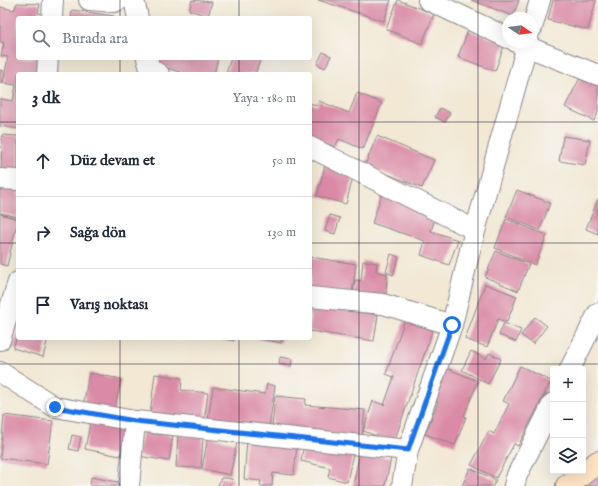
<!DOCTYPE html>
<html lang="tr">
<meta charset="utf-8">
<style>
:root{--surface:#fff;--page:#f2f2f3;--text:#1f2937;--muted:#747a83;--line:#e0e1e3}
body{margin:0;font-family:"IM FELL English",serif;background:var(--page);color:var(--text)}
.controls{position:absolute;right:12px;bottom:12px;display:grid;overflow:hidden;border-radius:4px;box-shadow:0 4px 16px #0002}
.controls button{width:36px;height:36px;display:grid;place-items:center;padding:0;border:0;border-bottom:1px solid var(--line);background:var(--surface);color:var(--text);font:20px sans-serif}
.compass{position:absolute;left:502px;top:12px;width:36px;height:36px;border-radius:50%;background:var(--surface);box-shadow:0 4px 16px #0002;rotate:103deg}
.stop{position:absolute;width:12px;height:12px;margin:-9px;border:3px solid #1a73e8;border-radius:50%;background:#fff}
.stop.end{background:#1a73e8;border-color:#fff;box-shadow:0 1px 4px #0008}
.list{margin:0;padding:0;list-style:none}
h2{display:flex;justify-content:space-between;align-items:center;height:52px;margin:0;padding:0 16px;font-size:17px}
h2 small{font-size:13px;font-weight:400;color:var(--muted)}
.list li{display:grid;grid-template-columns:26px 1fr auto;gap:12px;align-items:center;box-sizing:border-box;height:72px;padding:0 16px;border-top:1px solid var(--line)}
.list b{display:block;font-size:15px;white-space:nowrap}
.list em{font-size:13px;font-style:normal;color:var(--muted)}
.icon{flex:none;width:22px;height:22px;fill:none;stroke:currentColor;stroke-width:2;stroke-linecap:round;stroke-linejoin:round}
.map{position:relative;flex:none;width:598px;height:486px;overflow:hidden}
.search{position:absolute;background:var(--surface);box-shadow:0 4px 16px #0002;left:16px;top:16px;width:296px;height:44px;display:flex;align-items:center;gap:10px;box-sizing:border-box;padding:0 14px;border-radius:4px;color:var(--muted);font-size:15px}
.panel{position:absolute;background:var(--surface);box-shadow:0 4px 16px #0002;left:16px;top:72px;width:296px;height:268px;border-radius:4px}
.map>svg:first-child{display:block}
.building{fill:#da8aa6}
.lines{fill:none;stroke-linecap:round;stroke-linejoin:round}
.street-casing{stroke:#8a8588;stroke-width:22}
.secondary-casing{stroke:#8a8588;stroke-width:24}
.street{stroke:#fff;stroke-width:20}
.secondary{stroke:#ffe4c6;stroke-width:22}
.route{stroke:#1a73e8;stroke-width:5}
.grid{fill:none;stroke:#22223b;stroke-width:1;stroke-opacity:0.55}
</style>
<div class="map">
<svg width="598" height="486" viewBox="0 0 598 486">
<rect width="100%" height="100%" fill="#f6f6f2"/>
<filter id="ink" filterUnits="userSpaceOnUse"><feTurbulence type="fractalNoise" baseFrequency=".025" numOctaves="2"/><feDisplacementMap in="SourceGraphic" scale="8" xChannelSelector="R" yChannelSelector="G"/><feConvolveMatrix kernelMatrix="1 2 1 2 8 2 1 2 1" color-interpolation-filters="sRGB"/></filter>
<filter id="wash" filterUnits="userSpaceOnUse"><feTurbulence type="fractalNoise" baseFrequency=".012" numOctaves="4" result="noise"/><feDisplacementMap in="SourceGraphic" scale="16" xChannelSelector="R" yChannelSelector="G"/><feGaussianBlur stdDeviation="0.9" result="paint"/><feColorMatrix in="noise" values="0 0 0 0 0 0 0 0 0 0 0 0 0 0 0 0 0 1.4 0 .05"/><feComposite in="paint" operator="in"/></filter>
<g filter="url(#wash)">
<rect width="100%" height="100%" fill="#f2e8d4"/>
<g id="blocks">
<path class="building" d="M 192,0 L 212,2 L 208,16 L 189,10 Z
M 318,0 L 391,0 L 384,21 Z
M 398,0 L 434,14 L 422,44 L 386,29 Z
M 471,0 L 519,0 L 513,16 Z
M 553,0 L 596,0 L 588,30 L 548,20 Z
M 17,3 L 40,4 L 38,13 L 48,15 L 48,18 L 18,18 L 18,58 L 41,58 L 38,74 L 18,74 L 18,129 L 0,126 L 0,99 L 13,101 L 16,85 L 3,83 L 8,57 L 1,56 L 4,43 L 0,42 L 0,7 L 14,10 Z
M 72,10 L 114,16 L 114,18 L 71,18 Z
M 468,30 L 505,43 L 495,71 L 458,57 Z
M 323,52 L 331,56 L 325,68 L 317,64 Z
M 156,58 L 218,58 L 214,74 L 185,74 L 156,64 Z
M 231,58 L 261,58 L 255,74 L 226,74 Z
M 0,70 L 3,70 L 2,83 L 0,83 Z
M 583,72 L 598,80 L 598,113 L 594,121 L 565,107 Z
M 357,93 L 382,103 L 363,149 L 339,139 L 335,147 L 310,137 L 310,103 L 317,106 L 319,101 L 349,113 Z
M 440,108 L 450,113 L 445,122 L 435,117 Z
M 2,135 L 18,136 L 18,172 L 1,171 Z
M 377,136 L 434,160 L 422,188 L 365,165 Z
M 563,136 L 590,140 L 585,165 L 559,161 Z
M 325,165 L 354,173 L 346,204 L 317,196 Z
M 0,186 L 18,190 L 18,217 L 0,213 Z
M 517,190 L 550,203 L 540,230 L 506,217 Z
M 382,193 L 437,212 L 431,231 L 458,240 L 449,265 L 421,255 L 425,241 L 372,223 Z
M 598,199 L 598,234 L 586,229 Z
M 0,214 L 18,219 L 7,266 L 0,264 Z
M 330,215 L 340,218 L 335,234 L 325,231 Z
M 506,219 L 547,235 L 535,265 L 495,248 Z
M 496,251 L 529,264 L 518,291 L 485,277 Z
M 391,254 L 399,257 L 393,275 L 386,272 Z
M 310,257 L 356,264 L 352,294 L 310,287 Z
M 363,261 L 377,263 L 376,271 L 387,274 L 386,297 L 353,293 L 355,280 L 361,281 Z
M 485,284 L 517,296 L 507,322 L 498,319 L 487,347 L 465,339 Z
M 310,305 L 378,315 L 374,341 L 310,331 Z
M 406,316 L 434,326 L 394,442 L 363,431 L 373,401 L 384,405 L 394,377 L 386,374 Z
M 535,317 L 547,326 L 533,344 L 521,335 Z
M 504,323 L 521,330 L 516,342 L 499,335 Z
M 18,333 L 18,338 L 48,338 L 43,357 L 13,348 Z
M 218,338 L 234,338 L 234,341 Z
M 254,338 L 282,338 L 281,343 Z
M 471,351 L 486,359 L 489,353 L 501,359 L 488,384 L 462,370 Z
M 280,357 L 292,359 L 291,366 L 279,364 Z
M 520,366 L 551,381 L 518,446 L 514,444 L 496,478 L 471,465 L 489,431 L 494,434 L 509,404 L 503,401 Z
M 446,368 L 478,381 L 464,416 L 466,417 L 455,445 L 425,434 L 438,402 L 433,400 Z
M 89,373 L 121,379 L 114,413 L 83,407 Z
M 155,374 L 182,378 L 181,390 L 208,393 L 204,421 L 150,414 Z
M 267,384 L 275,386 L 269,428 L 208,420 L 213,387 L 265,394 Z
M 275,396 L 306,399 L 305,405 L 365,410 L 362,437 L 272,428 Z
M 4,415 L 53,421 L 47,464 L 0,458 Z
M 91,419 L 126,426 L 120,456 L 85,449 Z
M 143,430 L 173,436 L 169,461 L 138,456 Z
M 72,435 L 81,437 L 78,451 L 69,449 Z
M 178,435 L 203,437 L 201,468 L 176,467 Z
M 208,437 L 237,443 L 230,475 L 202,469 Z
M 247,440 L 297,444 L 294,475 L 273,473 L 272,486 L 260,486 L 261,481 L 244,479 Z
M 304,444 L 353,454 L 347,482 L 328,477 L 330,468 L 301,461 Z
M 360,452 L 391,458 L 385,486 L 353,486 Z
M 470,468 L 496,480 L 493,486 L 462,486 Z
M 598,471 L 598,486 L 577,486 Z
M 91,477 L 123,483 L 122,486 L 90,486 Z
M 221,478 L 227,478 L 234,480 L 229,486 L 218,486 Z"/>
</g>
</g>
<g filter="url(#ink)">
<use href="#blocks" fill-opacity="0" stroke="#8a8588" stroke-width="1"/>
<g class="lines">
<g class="street-casing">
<path id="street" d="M 89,0 L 114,2 L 119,0
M 134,0 L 138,18
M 428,0 L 508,38
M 52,18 L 53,0
M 532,28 L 540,0
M 516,42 L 598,75
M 147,58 L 150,69 L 159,74
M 47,74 L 48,58
M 310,147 L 475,230
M 0,179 L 18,180
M 310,297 L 383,304 L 452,325
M 0,340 L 18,282
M 570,369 L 598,313
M 0,372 L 55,407 L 135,421 L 408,450
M 129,486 L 135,421
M 402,486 L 408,450 L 452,325 L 472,242 L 528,42
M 514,486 L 517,475 L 553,403"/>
</g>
<g class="secondary-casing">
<path id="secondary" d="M 567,486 L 598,462"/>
</g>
<use href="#street" class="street"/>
<use href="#secondary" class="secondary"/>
</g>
</g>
<g class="lines" filter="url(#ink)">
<path class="route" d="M 55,407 L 135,421 L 408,450 L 452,325"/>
</g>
<path class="grid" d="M 120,0 L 120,18M 239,0 L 239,18M 359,0 L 359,486M 478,0 L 478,486M 120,58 L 120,74M 239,58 L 239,74M 0,122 L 18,122M 310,122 L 598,122M 0,243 L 18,243M 310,243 L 598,243M 120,338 L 120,486M 239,338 L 239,486M 0,364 L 598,364"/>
</svg>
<div class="controls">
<button>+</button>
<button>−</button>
<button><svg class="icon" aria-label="layers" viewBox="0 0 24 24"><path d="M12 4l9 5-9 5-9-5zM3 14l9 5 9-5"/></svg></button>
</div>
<svg class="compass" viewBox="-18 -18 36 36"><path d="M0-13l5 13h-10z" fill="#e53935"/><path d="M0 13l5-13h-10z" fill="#747a83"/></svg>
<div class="stop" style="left:452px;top:325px"></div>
<div class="stop end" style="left:55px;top:407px"></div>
<div class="search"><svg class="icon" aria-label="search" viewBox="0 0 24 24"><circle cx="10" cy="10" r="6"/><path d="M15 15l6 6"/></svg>Burada ara</div>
<section class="panel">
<h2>3 dk<small>Yaya · 180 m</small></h2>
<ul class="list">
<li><svg class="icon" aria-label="ahead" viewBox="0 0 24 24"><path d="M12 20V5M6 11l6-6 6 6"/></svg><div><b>Düz devam et</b></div><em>50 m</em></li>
<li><svg class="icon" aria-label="right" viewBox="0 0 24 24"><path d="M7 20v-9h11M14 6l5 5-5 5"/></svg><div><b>Sağa dön</b></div><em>130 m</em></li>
<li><svg class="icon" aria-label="arrive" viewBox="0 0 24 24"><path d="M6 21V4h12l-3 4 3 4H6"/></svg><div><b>Varış noktası</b></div></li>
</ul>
</section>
</div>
